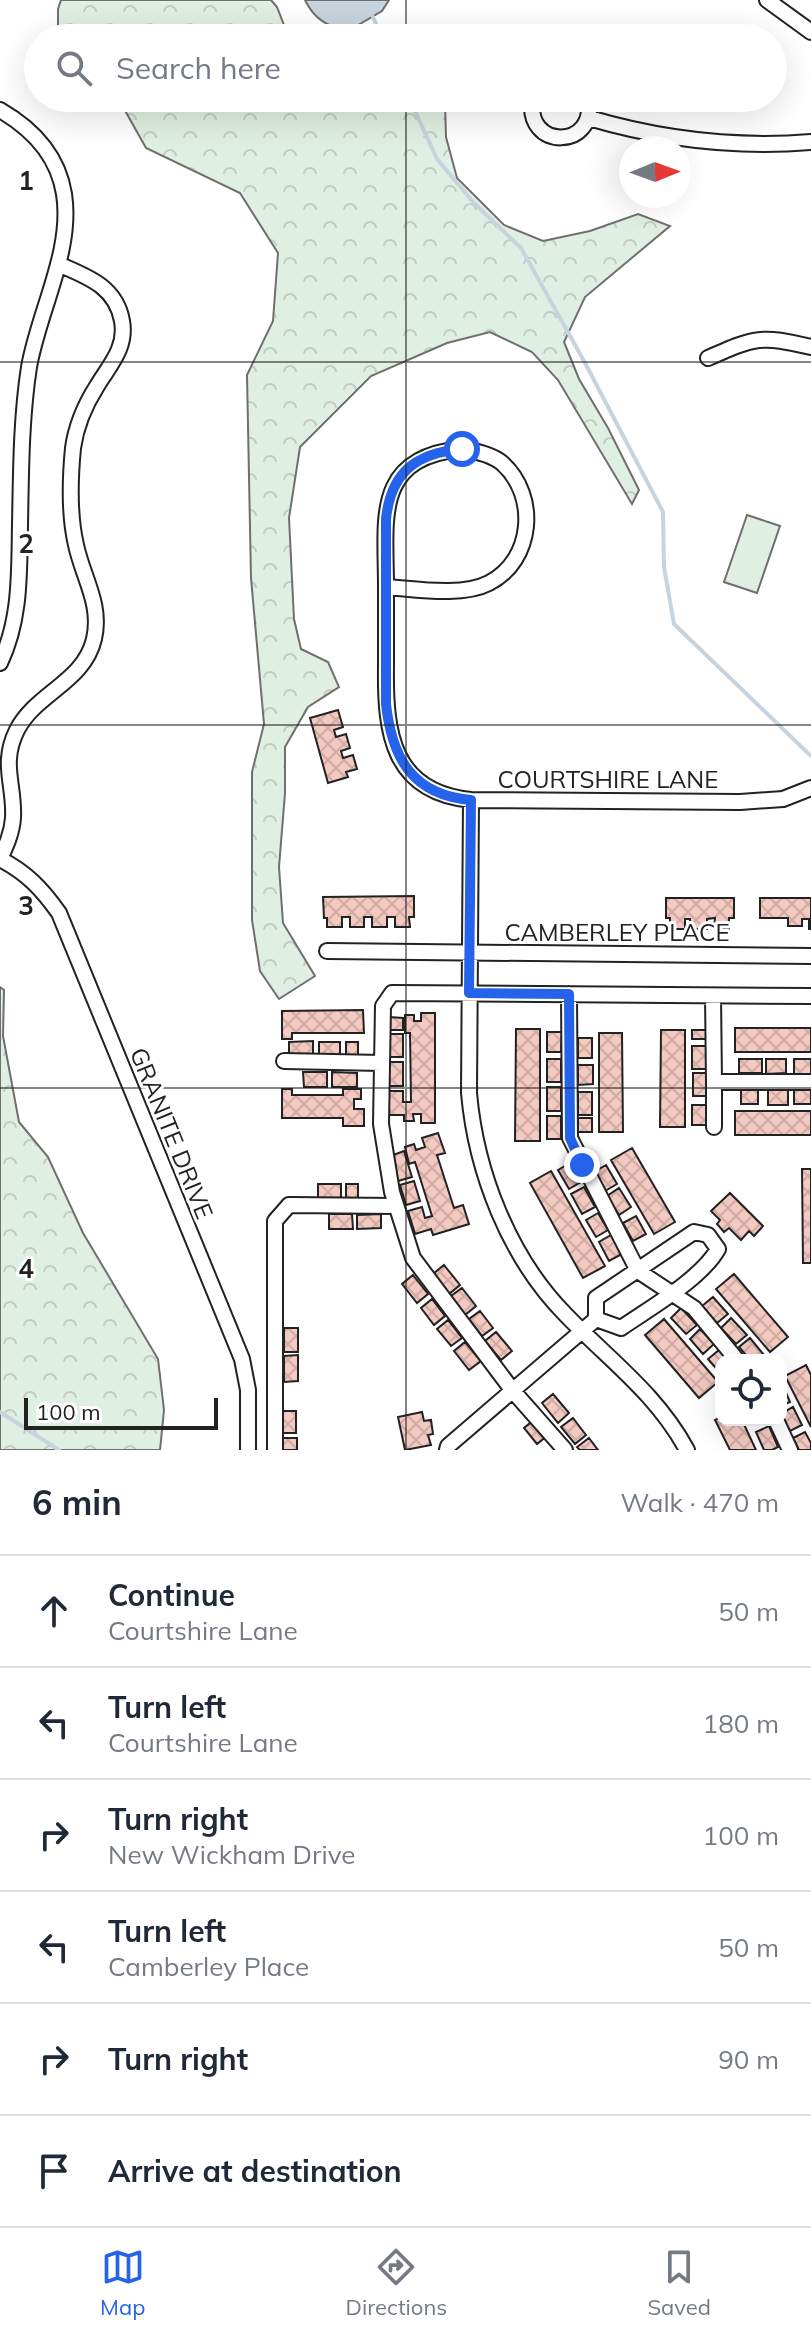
<!DOCTYPE html>
<meta charset="utf-8">
<style>
:root{--surface:#fff;--page:#f2f2f3;--text:#1f2937;--muted:#747a83;--line:#e0e1e3;--accent:#2563eb}
body{margin:0;font-family:Mulish,sans-serif;background:var(--page);color:var(--text)}
.controls{position:absolute;right:24px;bottom:24px;display:grid;overflow:hidden;border-radius:16px;box-shadow:0 8px 32px #0002}
.controls button{width:72px;height:72px;display:grid;place-items:center;padding:0;border:0;border-bottom:2px solid var(--line);background:var(--surface);color:var(--text);font:40px sans-serif}
.compass{position:absolute;left:619px;top:136px;width:72px;height:72px;border-radius:50%;background:var(--surface);box-shadow:0 8px 32px #0002;rotate:89deg}
.scale{position:absolute;left:24px;bottom:20px;width:194px;box-sizing:border-box;padding-left:8px;border:4px solid #222;border-top:0;font-size:22px;line-height:28px;white-space:nowrap;color:#222;-webkit-text-stroke:6px #fff;paint-order:stroke}
.stop{position:absolute;width:24px;height:24px;margin:-18px;border:6px solid #2563eb;border-radius:50%;background:#fff}
.stop.end{background:#2563eb;border-color:#fff;box-shadow:0 2px 8px #0008}
.list{margin:0;padding:0;list-style:none}
h2{display:flex;justify-content:space-between;align-items:center;height:104px;margin:0;padding:0 32px;font-size:34px}
h2 small{font-size:26px;font-weight:400;color:var(--muted)}
.list li{display:grid;grid-template-columns:52px 1fr auto;gap:24px;align-items:center;box-sizing:border-box;height:112px;padding:0 32px;border-top:2px solid var(--line)}
.list b{display:block;font-size:30px;white-space:nowrap}
.list p{margin:0;font-size:26px;white-space:nowrap;color:var(--muted)}
.list em{font-size:26px;font-style:normal;color:var(--muted)}
.icon{flex:none;width:44px;height:44px;fill:none;stroke:currentColor;stroke-width:2;stroke-linecap:round;stroke-linejoin:round}
.map{position:relative;flex:none;width:811px;height:1450px;overflow:hidden}
.search{position:absolute;background:var(--surface);box-shadow:0 8px 32px #0002;left:24px;right:24px;top:24px;height:88px;display:flex;align-items:center;gap:20px;box-sizing:border-box;padding:0 28px;border-radius:44px;color:var(--muted);font-size:30px}
.sheet{height:776px;background:var(--surface)}
nav{display:flex;justify-content:space-around;align-items:center;box-sizing:border-box;height:112px;border-top:2px solid var(--line);background:var(--surface);font-size:22px;color:var(--muted)}
nav a{display:grid;justify-items:center;gap:4px}
nav .on{color:var(--accent)}
.map>svg:first-child{display:block}
.forest{fill:url(#forest-crowns);stroke:#6f6f6f;stroke-width:2}
.pitch{fill:#e0efe3;stroke:#6f6f6f;stroke-width:2}
.water{fill:#c7d3dd;stroke:#6f6f6f;stroke-width:2}
.lines{fill:none;stroke-linecap:round;stroke-linejoin:round}
.stream{stroke:#c7d3dd;stroke-width:4}
.building{fill:url(#building-cross-hatch);stroke:#222;stroke-width:2}
.minor-casing{stroke:#222;stroke-width:18}
.minor{stroke:#fff;stroke-width:14}
.route{stroke:#2563eb;stroke-width:10}
.grid{fill:none;stroke:#222;stroke-width:2;stroke-opacity:0.55}
.labels{text-anchor:middle;dominant-baseline:central;stroke-width:6;stroke-linejoin:round;paint-order:stroke}
.street-label{font-size:24px;fill:#222;stroke:#fff}
.grid-label{font-size:26px;text-anchor:middle;font-weight:bold;fill:#222;stroke:#fff;stroke-width:6;stroke-linejoin:round;paint-order:stroke}
</style>
<div class="map">
<svg width="811" height="1450" viewBox="0 0 811 1450">
<defs>
<pattern id="forest-crowns" width="20" height="18" patternUnits="userSpaceOnUse" patternTransform="scale(2)"><rect width="20" height="18" fill="#e0efe3"/><path d="M2 6a3 3 0 1 1 6 0M12 15a3 3 0 1 1 6 0" fill="none" stroke="#c0cdc2"/></pattern>
<pattern id="building-cross-hatch" width="8" height="8" patternUnits="userSpaceOnUse" patternTransform="scale(2)"><rect width="8" height="8" fill="#f3c9c0"/><path d="M0 0l8 8M0 8l8-8" fill="none" stroke="#d0aca5"/></pattern>
</defs>
<rect width="100%" height="100%" fill="#fff"/>
<path class="forest" d="M 61,0 L 271,0 L 277,7 L 289,38 L 66,38 L 58,31 L 58,9 Z
M 118,98 L 344,98 L 363,111 L 392,108 L 398,98 L 447,98 L 445,101 L 446,137 L 457,178 L 504,225 L 543,241 L 590,231 L 638,214 L 670,226 L 585,297 L 564,342 L 579,379 L 608,428 L 639,490 L 632,504 L 558,380 L 532,352 L 490,332 L 447,343 L 371,376 L 300,447 L 289,518 L 294,619 L 301,649 L 328,662 L 339,687 L 308,707 L 285,747 L 285,793 L 279,867 L 283,923 L 315,976 L 279,999 L 260,971 L 252,920 L 252,772 L 264,724 L 251,578 L 247,375 L 273,321 L 278,253 L 240,193 L 146,148 Z
M 0,987 L 4,990 L 3,1036 L 19,1122 L 48,1157 L 83,1233 L 158,1359 L 164,1410 L 160,1450 L 0,1450 Z"/>
<path class="pitch" d="M 747,515 L 780,526 L 757,593 L 724,582 Z"/>
<path class="water" d="M 305,0 L 389,0 L 382,11 L 348,31 C 328,27 314,19 305,0 Z"/>
<g class="lines">
<path class="stream" d="M 373,17 L 382,38
M 409,98 L 437,159 L 473,202 L 521,248 L 584,361 L 663,512 L 664,567 L 674,624 L 811,756
M 0,1412 L 59,1450"/>
</g>
<path class="building" d="M 338,710 L 343,727 L 334,730 L 336,737 L 346,734 L 350,748 L 341,751 L 343,758 L 353,755 L 357,769 L 346,772 L 348,777 L 328,783 L 310,718 Z
M 414,896 L 414,917 L 409,917 L 410,927 L 395,927 L 395,917 L 387,917 L 387,927 L 372,927 L 372,917 L 364,917 L 364,927 L 350,927 L 350,917 L 342,917 L 342,927 L 327,927 L 327,918 L 324,918 L 323,897 Z
M 666,898 L 734,898 L 734,918 L 729,918 L 729,929 L 714,929 L 715,918 L 707,919 L 707,929 L 690,929 L 690,919 L 685,919 L 685,929 L 670,929 L 670,918 L 666,918 Z
M 760,898 L 811,898 L 811,929 L 809,929 L 809,919 L 802,919 L 802,926 L 788,926 L 788,918 L 760,918 Z
M 363,1010 L 364,1033 L 292,1033 L 292,1039 L 282,1039 L 282,1011 Z
M 421,1013 L 435,1013 L 435,1123 L 421,1123 L 421,1114 L 413,1114 L 414,1121 L 404,1121 L 404,1115 L 389,1115 L 388,1091 L 403,1091 L 403,1102 L 411,1102 L 410,1033 L 405,1033 L 405,1015 L 414,1015 L 414,1021 L 421,1021 Z
M 389,1017 L 403,1018 L 403,1030 L 389,1030 Z
M 735,1028 L 811,1028 L 811,1052 L 735,1052 Z
M 516,1029 L 540,1029 L 540,1141 L 515,1141 Z
M 661,1030 L 685,1030 L 685,1127 L 660,1127 Z
M 692,1030 L 706,1030 L 706,1039 L 692,1039 Z
M 547,1032 L 562,1032 L 561,1052 L 547,1052 Z
M 599,1033 L 622,1033 L 623,1132 L 599,1132 Z
M 389,1034 L 403,1034 L 403,1057 L 389,1057 Z
M 578,1038 L 592,1038 L 592,1058 L 578,1058 Z
M 313,1041 L 313,1056 L 289,1056 L 289,1042 Z
M 319,1042 L 340,1042 L 340,1056 L 319,1056 Z
M 346,1042 L 358,1042 L 358,1056 L 346,1056 Z
M 692,1046 L 706,1046 L 706,1069 L 692,1069 Z
M 547,1059 L 561,1059 L 561,1082 L 547,1082 Z
M 739,1059 L 762,1059 L 762,1073 L 739,1073 Z
M 766,1059 L 786,1059 L 786,1073 L 766,1074 Z
M 794,1059 L 811,1059 L 811,1074 L 794,1074 Z
M 388,1062 L 403,1062 L 403,1086 L 389,1086 Z
M 578,1065 L 593,1065 L 593,1084 L 578,1085 Z
M 303,1072 L 327,1072 L 327,1087 L 304,1087 Z
M 332,1072 L 357,1073 L 357,1087 L 332,1087 Z
M 693,1073 L 706,1073 L 706,1096 L 693,1096 Z
M 547,1087 L 561,1087 L 561,1111 L 547,1111 Z
M 282,1089 L 292,1089 L 292,1095 L 343,1095 L 343,1089 L 361,1089 L 361,1099 L 354,1099 L 354,1109 L 364,1109 L 364,1126 L 343,1126 L 343,1118 L 282,1118 Z
M 741,1090 L 758,1090 L 758,1104 L 741,1104 Z
M 768,1090 L 788,1090 L 788,1105 L 768,1105 Z
M 794,1090 L 811,1090 L 811,1104 L 794,1104 Z
M 578,1092 L 592,1092 L 592,1115 L 578,1115 Z
M 692,1105 L 706,1105 L 706,1125 L 692,1125 Z
M 735,1111 L 811,1111 L 811,1135 L 735,1135 Z
M 547,1116 L 561,1116 L 561,1139 L 547,1139 Z
M 578,1118 L 592,1118 L 592,1132 L 578,1132 Z
M 438,1133 L 445,1153 L 437,1155 L 454,1208 L 463,1205 L 469,1224 L 433,1235 L 431,1229 L 415,1234 L 408,1211 L 422,1207 L 425,1218 L 432,1216 L 415,1162 L 409,1164 L 405,1147 L 414,1144 L 416,1150 L 425,1147 L 422,1138 Z
M 632,1148 L 675,1222 L 654,1234 L 611,1160 Z
M 404,1151 L 412,1177 L 398,1181 L 390,1156 Z
M 570,1163 L 581,1182 L 569,1189 L 558,1170 Z
M 606,1165 L 617,1184 L 605,1191 L 594,1172 Z
M 802,1169 L 811,1169 L 811,1263 L 803,1263 Z
M 551,1171 L 605,1266 L 583,1278 L 530,1183 Z
M 414,1181 L 420,1201 L 406,1205 L 400,1185 Z
M 318,1184 L 341,1184 L 341,1198 L 318,1198 Z
M 346,1184 L 358,1184 L 358,1198 L 346,1198 Z
M 584,1187 L 595,1207 L 582,1214 L 571,1194 Z
M 619,1188 L 631,1207 L 619,1215 L 607,1196 Z
M 730,1193 L 763,1226 L 754,1236 L 749,1231 L 741,1240 L 729,1228 L 724,1232 L 717,1224 L 720,1220 L 711,1211 Z
M 598,1213 L 608,1230 L 596,1237 L 586,1220 Z
M 329,1214 L 352,1214 L 353,1229 L 329,1229 Z
M 381,1214 L 381,1228 L 357,1229 L 357,1215 Z
M 636,1216 L 646,1234 L 633,1241 L 623,1223 Z
M 611,1235 L 622,1254 L 609,1261 L 599,1242 Z
M 444,1265 L 460,1285 L 449,1294 L 433,1274 Z
M 734,1274 L 788,1337 L 770,1352 L 716,1289 Z
M 413,1275 L 428,1294 L 417,1303 L 402,1284 Z
M 462,1288 L 476,1306 L 465,1315 L 451,1296 Z
M 713,1297 L 728,1314 L 717,1323 L 702,1306 Z
M 432,1299 L 445,1316 L 434,1325 L 421,1308 Z
M 681,1308 L 697,1325 L 686,1334 L 671,1318 Z
M 480,1311 L 493,1328 L 482,1336 L 469,1319 Z
M 731,1318 L 747,1335 L 736,1344 L 721,1328 Z
M 664,1319 L 718,1382 L 699,1398 L 645,1335 Z
M 448,1320 L 462,1338 L 451,1346 L 437,1329 Z
M 284,1328 L 298,1328 L 298,1352 L 284,1352 Z
M 700,1329 L 714,1344 L 703,1354 L 690,1339 Z
M 496,1332 L 512,1351 L 501,1360 L 485,1341 Z
M 750,1338 L 764,1355 L 759,1360 L 750,1360 L 739,1347 Z
M 465,1342 L 481,1361 L 469,1370 L 454,1351 Z
M 719,1350 L 727,1360 L 721,1360 L 721,1374 L 708,1359 Z
M 298,1355 L 298,1381 L 284,1382 L 284,1356 Z
M 806,1365 L 811,1375 L 811,1427 L 785,1376 Z
M 781,1381 L 790,1402 L 781,1406 Z
M 553,1394 L 569,1413 L 558,1423 L 542,1403 Z
M 793,1407 L 802,1425 L 790,1431 L 781,1414 Z
M 282,1411 L 296,1411 L 296,1433 L 283,1433 Z
M 422,1412 L 424,1421 L 431,1420 L 433,1434 L 428,1435 L 431,1445 L 405,1450 L 398,1417 Z
M 721,1417 L 721,1420 L 742,1420 L 756,1450 L 730,1450 L 715,1420 Z
M 573,1418 L 586,1435 L 575,1444 L 561,1427 Z
M 535,1419 L 548,1435 L 537,1444 L 524,1428 Z
M 769,1426 L 778,1447 L 772,1450 L 764,1450 L 756,1432 Z
M 805,1432 L 811,1443 L 811,1450 L 799,1450 L 793,1438 Z
M 283,1438 L 297,1438 L 297,1450 L 282,1450 Z
M 589,1438 L 598,1450 L 580,1450 L 577,1447 Z"/>
<g class="lines">
<g class="minor-casing">
<path id="minor" d="M 767,0 L 811,32
M 533,98 C 523,151 599,150 588,98
M 0,110 C 33,129 58,156 64,194 C 73,251 39,310 29,367 C 21,419 21,472 20,525 C 19,573 21,619 0,663
M 589,118 C 660,139 736,148 811,142
M 708,358 C 756,337 760,335 811,347
M 462,449 C 476,451 491,454 502,463 C 539,496 533,561 489,583 C 462,597 416,589 386,587 C 386,519 373,457 462,449 Z
M 386,587 C 386,614 386,641 386,667 C 385,733 392,792 471,800 L 740,802 L 783,799 L 811,788
M 471,800 L 469,1093 C 476,1172 509,1257 565,1314 C 609,1360 656,1393 687,1450
M 0,859 C 6,846 12,833 13,818 C 15,785 0,764 17,730 C 36,693 84,682 94,639 C 102,604 83,578 76,545 C 69,515 70,479 73,448 C 76,426 85,405 97,386 C 109,366 127,348 122,321 C 116,286 86,276 58,264
M 0,859 C 26,872 42,889 59,913 L 242,1359 L 248,1390 L 248,1450
M 327,951 L 811,956
M 569,994 L 570,1138 L 638,1271 L 694,1308 L 737,1360
M 713,996 L 714,1082 L 811,1082
M 284,1061 L 382,1063
M 714,1082 L 714,1127
M 776,1420 L 790,1450
M 275,1450 L 275,1221 L 289,1205 L 396,1206
M 447,1450 L 448,1446 L 596,1319 L 596,1298 L 694,1232 L 708,1235 L 718,1249 C 701,1279 650,1308 621,1328 L 596,1319
M 565,1450 L 513,1391 L 413,1258 L 392,1192 L 381,1124 L 383,1006 L 392,993 L 811,996"/>
</g>
<use href="#minor" class="minor"/>
</g>
<g class="lines">
<path class="route" d="M 462,449 C 416,453 391,472 386,519 L 386,704 C 392,758 412,795 471,800 L 469,993 L 569,994 L 570,1138 L 582,1165"/>
</g>
<path class="grid" d="M 406,0 L 406,38M 406,98 L 406,1450M 0,362 L 811,362M 0,725 L 811,725M 0,1088 L 811,1088"/>
<g class="labels">
<g class="street-label">
<text x="608" y="779">COURTSHIRE LANE</text>
<text x="617" y="932">CAMBERLEY PLACE</text>
<text transform="translate(172 1133) rotate(68)">GRANITE DRIVE</text>
</g>
</g>
<g class="grid-label">
<text x="26" y="190">1</text>
<text x="26" y="553">2</text>
<text x="26" y="915">3</text>
<text x="26" y="1278">4</text>
</g>
</svg>
<div class="controls">
<button><svg class="icon" aria-label="locate" viewBox="0 0 24 24"><circle cx="12" cy="12" r="6"/><path d="M12 2v4M12 18v4M2 12h4M18 12h4"/></svg></button>
</div>
<svg class="compass" viewBox="-18 -18 36 36"><path d="M0-13l5 13h-10z" fill="#e53935"/><path d="M0 13l5-13h-10z" fill="#747a83"/></svg>
<div class="scale">100 m</div>
<div class="stop" style="left:462px;top:449px"></div>
<div class="stop end" style="left:582px;top:1165px"></div>
<div class="search"><svg class="icon" aria-label="search" viewBox="0 0 24 24"><circle cx="10" cy="10" r="6"/><path d="M15 15l6 6"/></svg>Search here</div>
</div>
<section class="sheet">
<h2>6 min<small>Walk · 470 m</small></h2>
<ul class="list">
<li><svg class="icon" aria-label="ahead" viewBox="0 0 24 24"><path d="M12 20V5M6 11l6-6 6 6"/></svg><div><b>Continue</b><p>Courtshire Lane</p></div><em>50 m</em></li>
<li><svg class="icon" aria-label="left" viewBox="0 0 24 24"><path d="M17 20v-9H6M10 6l-5 5 5 5"/></svg><div><b>Turn left</b><p>Courtshire Lane</p></div><em>180 m</em></li>
<li><svg class="icon" aria-label="right" viewBox="0 0 24 24"><path d="M7 20v-9h11M14 6l5 5-5 5"/></svg><div><b>Turn right</b><p>New Wickham Drive</p></div><em>100 m</em></li>
<li><svg class="icon" aria-label="left" viewBox="0 0 24 24"><path d="M17 20v-9H6M10 6l-5 5 5 5"/></svg><div><b>Turn left</b><p>Camberley Place</p></div><em>50 m</em></li>
<li><svg class="icon" aria-label="right" viewBox="0 0 24 24"><path d="M7 20v-9h11M14 6l5 5-5 5"/></svg><div><b>Turn right</b></div><em>90 m</em></li>
<li><svg class="icon" aria-label="arrive" viewBox="0 0 24 24"><path d="M6 21V4h12l-3 4 3 4H6"/></svg><div><b>Arrive at destination</b></div></li>
</ul>
</section>
<nav>
<a class="on"><svg class="icon" aria-label="map" viewBox="0 0 24 24"><path d="M3 6l6-2 6 2 6-2v14l-6 2-6-2-6 2zM9 4v14M15 6v14"/></svg>Map</a>
<a><svg class="icon" aria-label="directions" viewBox="0 0 24 24"><path d="M12 3l9 9-9 9-9-9zM9 14v-3h6M13 9l2 2-2 2"/></svg>Directions</a>
<a><svg class="icon" aria-label="saved" viewBox="0 0 24 24"><path d="M7 4h10v16l-5-4-5 4z"/></svg>Saved</a>
</nav>
